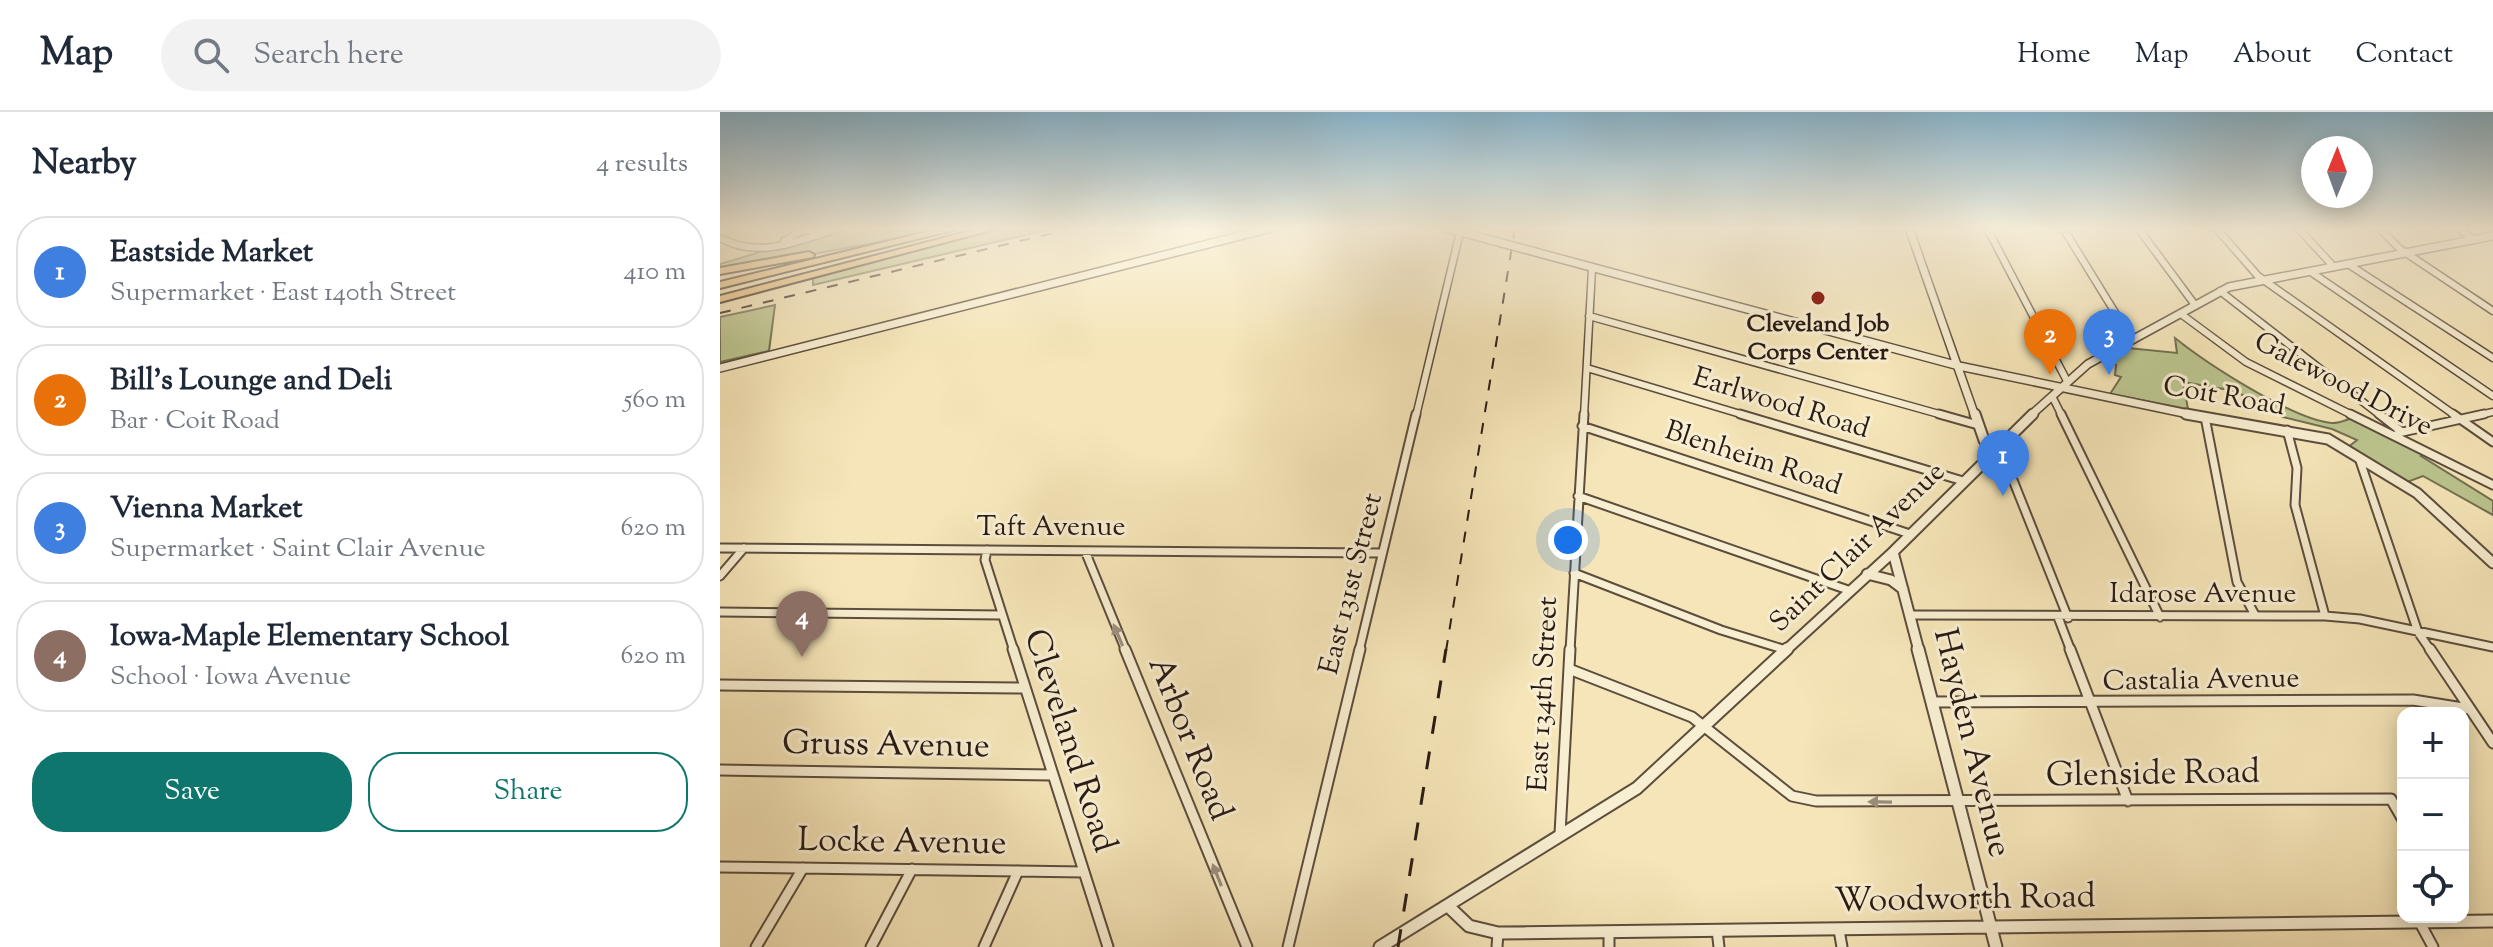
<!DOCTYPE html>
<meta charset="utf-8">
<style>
:root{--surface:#fff;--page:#f2f2f3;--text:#1f2937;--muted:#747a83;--line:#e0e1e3;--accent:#0f766e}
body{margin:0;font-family:"Sorts Mill Goudy",serif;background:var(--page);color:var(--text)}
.controls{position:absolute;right:24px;bottom:24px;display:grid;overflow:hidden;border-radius:16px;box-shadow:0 4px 20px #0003}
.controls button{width:72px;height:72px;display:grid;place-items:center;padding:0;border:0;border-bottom:2px solid var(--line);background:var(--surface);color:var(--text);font:40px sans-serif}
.compass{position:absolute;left:1581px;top:24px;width:72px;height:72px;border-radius:50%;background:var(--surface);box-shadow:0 4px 20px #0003;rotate:1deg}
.you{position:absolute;left:848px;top:428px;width:28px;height:28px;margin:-20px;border:6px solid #fff;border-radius:50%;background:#1a73e8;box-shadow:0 0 0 12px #1a73e833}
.badge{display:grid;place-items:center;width:52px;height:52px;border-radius:50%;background:var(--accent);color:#fff;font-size:26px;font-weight:700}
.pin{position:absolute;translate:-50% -66px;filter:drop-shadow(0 2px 4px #0008)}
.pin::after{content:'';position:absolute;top:42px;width:28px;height:24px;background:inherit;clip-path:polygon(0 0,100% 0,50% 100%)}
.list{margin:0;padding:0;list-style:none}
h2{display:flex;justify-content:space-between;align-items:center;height:104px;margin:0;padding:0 32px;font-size:34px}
h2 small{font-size:26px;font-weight:400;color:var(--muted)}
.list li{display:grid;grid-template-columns:52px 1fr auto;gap:24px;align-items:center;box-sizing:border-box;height:112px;margin:0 16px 16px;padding:0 16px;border:2px solid var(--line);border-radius:32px}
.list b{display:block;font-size:30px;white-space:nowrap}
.list p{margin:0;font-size:26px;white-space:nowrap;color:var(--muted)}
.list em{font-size:26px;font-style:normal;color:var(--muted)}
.actions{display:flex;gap:16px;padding:24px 32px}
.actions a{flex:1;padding:18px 0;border:2px solid var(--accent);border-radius:32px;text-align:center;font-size:28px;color:var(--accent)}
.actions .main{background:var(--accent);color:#fff}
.icon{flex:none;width:44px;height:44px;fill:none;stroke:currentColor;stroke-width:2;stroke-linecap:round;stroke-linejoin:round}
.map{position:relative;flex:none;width:1773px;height:835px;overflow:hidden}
header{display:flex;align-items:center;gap:48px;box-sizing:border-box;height:112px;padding:0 40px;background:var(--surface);border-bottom:2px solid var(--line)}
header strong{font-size:38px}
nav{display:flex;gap:44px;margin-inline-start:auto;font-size:28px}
.search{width:560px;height:72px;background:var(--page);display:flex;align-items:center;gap:20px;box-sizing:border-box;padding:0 28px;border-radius:44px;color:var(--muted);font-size:30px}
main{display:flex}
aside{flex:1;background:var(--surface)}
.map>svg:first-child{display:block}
.green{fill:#bcc58f;stroke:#727052;stroke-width:2}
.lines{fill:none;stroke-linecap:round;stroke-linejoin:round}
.minor-far2-casing{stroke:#5c4d3d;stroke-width:9}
.minor-far1-casing{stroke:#5c4d3d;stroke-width:11}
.minor-casing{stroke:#5c4d3d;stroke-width:13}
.tertiary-far2-casing{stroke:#5c4d3d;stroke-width:10}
.tertiary-far1-casing{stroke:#5c4d3d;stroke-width:13}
.tertiary-casing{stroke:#5c4d3d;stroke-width:15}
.motorway-casing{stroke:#291a14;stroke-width:4}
.minor-far2{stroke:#f8eed1;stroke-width:6}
.minor-far1{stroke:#f8eed1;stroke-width:7}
.minor{stroke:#f8eed1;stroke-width:9}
.tertiary-far2{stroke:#f8eed1;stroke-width:7}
.tertiary-far1{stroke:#f8eed1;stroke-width:9}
.tertiary{stroke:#f8eed1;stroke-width:11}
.motorway{fill:#eac27c;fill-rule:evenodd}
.rail-far1{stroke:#291a14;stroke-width:2;stroke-dasharray:11 11;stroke-linecap:butt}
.rail{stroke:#291a14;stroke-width:3;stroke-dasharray:18 18;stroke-linecap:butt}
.oneway{fill:#9b8f7c}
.poi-dot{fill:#8f2418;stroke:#f8eed1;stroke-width:3}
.labels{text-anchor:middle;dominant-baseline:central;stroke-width:6;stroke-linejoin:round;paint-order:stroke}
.far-poi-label{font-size:24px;font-weight:bold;fill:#291a14;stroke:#f8eed1}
.street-label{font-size:28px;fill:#291a14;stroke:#f8eed1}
.near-street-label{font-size:34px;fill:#291a14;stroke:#f8eed1}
</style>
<header>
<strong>Map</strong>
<div class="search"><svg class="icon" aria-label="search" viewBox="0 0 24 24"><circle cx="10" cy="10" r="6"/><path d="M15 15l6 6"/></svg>Search here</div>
<nav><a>Home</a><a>Map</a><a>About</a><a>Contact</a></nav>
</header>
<main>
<aside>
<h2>Nearby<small>4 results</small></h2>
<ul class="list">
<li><span class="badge" style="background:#3f7fe0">1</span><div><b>Eastside Market</b><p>Supermarket · East 140th Street</p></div><em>410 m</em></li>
<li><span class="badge" style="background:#e8710a">2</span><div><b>Bill's Lounge and Deli</b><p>Bar · Coit Road</p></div><em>560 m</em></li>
<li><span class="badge" style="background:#3f7fe0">3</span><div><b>Vienna Market</b><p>Supermarket · Saint Clair Avenue</p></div><em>620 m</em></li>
<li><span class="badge" style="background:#8d6e63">4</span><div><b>Iowa-Maple Elementary School</b><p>School · Iowa Avenue</p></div><em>620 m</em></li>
</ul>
<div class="actions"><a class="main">Save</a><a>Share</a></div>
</aside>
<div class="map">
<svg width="1773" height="835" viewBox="0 0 1773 835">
<rect width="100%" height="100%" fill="#f5e5b8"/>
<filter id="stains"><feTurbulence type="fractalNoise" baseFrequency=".0025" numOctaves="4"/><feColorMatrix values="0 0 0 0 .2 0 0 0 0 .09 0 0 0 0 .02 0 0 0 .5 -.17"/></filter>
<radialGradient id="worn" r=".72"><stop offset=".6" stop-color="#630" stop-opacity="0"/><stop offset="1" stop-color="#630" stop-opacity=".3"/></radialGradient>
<path class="green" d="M 120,116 L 236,116 L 0,159 L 0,152 Z
M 274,116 L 335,116 L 93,173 L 93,164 Z
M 55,193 L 49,239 L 0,250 L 0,205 Z
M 1455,226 C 1486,251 1572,307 1611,311 C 1618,312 1628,307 1635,305 L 1708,340 L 1701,344 L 1773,389 L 1773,403 L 1703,364 L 1682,372 L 1626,337 L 1637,328 L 1612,317 L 1563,305 L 1515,279 L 1463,270 L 1468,297 L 1390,282 L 1401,265 L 1395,263 L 1396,253 L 1389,248 L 1408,236 L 1457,241 Z"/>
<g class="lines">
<g class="minor-far2-casing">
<path id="minor-far2" d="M 1267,116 L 1347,269
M 1343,116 L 1412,228
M 1418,116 L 1475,193
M 1496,116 L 1538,164 L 1736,304
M 1578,116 L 1614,155
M 1659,116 L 1680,137 L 1773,199
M 1739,116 L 1753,128
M 0,126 C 40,148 80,128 120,116
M 65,133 L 64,129 L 83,118 L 102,120
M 1628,152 L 1773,246
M 1591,160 L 1773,284
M 1500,179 L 1661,304
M 1461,202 L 1526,250 L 1634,304
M 869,204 L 1226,304
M 867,256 L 1027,304
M 1332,284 L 1342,304
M 696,304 L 740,120
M 864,304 L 872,157
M 1755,304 L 1773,300"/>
</g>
<g class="minor-far1-casing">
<path id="minor-far1" d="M 1020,302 L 1243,369
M 1219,302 L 1258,313
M 1341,302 L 1440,505
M 1630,302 L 1773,373
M 1659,302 L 1682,320
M 1733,302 L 1773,330
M 1485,305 L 1517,470 L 1535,503
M 862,314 L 1190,422
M 1567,318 L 1577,356 L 1575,393 L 1605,504
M 1678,321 L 1764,302
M 1275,337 L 1283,343 L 1348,506
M 1639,346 L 1698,520 L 1711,539
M 858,384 L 1128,478
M 0,436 L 662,441
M 267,438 L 265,448 L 294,539
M 365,439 L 406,539
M 854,461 L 1001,518 L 1066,538
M 0,464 L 24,436
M 0,500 L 282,503
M 1190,503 L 1605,504 L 1640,507 L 1773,535
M 1338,505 L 1351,539
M 639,539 L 696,302
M 850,539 L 864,302"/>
</g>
<g class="minor-casing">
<path id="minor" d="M 293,537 L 388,835
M 405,537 L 527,835
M 1350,537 L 1408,689
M 1710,537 L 1773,631
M 849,557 L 972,605 L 1072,684 L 1096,689 L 1671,687 L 1683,708
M 0,573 L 304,576
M 1212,590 L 1693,588 L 1749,597
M 0,658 L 332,663
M 840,722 L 850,537
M 0,755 L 364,760
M 1699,809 L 1713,835
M 997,818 L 999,835
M 1119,818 L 1122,835
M 889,820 L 889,835
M 36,835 L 83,756
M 151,835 L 192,757
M 264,835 L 298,759
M 568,835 L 640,537
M 777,835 L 778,821"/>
</g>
<g class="tertiary-far2-casing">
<path id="tertiary-far2" d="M 726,116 L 1239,254 L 1478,304
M 1189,116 L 1255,304
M 0,256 L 551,116
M 1310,304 L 1368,252 L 1509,175 L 1773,124"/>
</g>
<g class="tertiary-far1-casing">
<path id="tertiary-far1" d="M 1255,302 L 1264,328 L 1275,336
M 1466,302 L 1608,327 L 1697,381 L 1773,451
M 1173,440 L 1199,539
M 1147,462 L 1171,468 L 1183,477
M 1065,539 L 1173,440 L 1313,302"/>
</g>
<g class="tertiary-casing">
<path id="tertiary" d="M 1198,537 L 1276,835
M 728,794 L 749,814 L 778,821 L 1773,809
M 660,835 L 917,676 L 1067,537"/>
</g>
<g class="motorway-casing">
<path id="motorway" d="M 223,116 L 241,116 L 0,176 L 0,170 Z
M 262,116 L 279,116 L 0,190 L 0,184 Z
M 89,140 L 94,143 L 93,145 L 0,162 L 0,156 Z"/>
</g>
<use href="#minor-far2" class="minor-far2"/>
<use href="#minor-far1" class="minor-far1"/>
<use href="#minor" class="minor"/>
<use href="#tertiary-far2" class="tertiary-far2"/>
<use href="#tertiary-far1" class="tertiary-far1"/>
<use href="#tertiary" class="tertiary"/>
<use href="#motorway" class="motorway"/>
<path class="rail-far1" d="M 0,201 L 354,116
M 726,539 L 795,116"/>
<path class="rail" d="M 678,835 L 726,537"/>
</g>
<defs><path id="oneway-solid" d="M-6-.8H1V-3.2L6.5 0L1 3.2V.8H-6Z" transform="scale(2)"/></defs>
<g class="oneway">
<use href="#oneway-solid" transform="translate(398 523) rotate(-113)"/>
<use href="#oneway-solid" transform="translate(1160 690) rotate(-179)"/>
<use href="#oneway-solid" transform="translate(497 763) rotate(-112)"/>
</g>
<linearGradient id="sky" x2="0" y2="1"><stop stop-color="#89b8d2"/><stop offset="0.5" stop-color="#faf3df"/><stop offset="1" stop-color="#faf3df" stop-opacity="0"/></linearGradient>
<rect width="1773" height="233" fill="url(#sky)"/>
<circle class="poi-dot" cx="1098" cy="186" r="8"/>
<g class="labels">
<g class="far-poi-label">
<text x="1098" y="213">Cleveland Job<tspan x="1098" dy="28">Corps Center</tspan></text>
</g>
<g class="street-label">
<text transform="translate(1623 273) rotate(27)">Galewood Drive</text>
<text transform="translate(1504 285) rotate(10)">Coit Road</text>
<text transform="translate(1061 292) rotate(17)">Earlwood Road</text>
<text transform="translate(1033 347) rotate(18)">Blenheim Road</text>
<text x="331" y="416">Taft Avenue</text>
<text transform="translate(1138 436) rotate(-44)">Saint Clair Avenue</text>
<text transform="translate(632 472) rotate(-76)">East 131st Street</text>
<text x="1483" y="483">Idarose Avenue</text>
<text transform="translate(1481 569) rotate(-1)">Castalia Avenue</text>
<text transform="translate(824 582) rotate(-87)">East 134th Street</text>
</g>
<g class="near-street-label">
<text transform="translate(469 627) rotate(68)">Arbor Road</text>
<text transform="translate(349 629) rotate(72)">Cleveland Road</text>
<text transform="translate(1251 631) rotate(76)">Hayden Avenue</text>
<text transform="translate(166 634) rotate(1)">Gruss Avenue</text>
<text transform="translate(1433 663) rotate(-1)">Glenside Road</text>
<text transform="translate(182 731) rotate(1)">Locke Avenue</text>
<text transform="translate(1245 788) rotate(-1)">Woodworth Road</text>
</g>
</g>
<rect width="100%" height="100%" filter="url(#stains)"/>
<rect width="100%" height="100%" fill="url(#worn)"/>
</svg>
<div class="controls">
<button>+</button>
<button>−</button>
<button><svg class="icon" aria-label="locate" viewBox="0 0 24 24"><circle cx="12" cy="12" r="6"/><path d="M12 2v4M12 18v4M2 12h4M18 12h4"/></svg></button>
</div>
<svg class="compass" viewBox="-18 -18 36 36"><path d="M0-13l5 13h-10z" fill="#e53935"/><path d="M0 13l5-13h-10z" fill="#747a83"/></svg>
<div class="you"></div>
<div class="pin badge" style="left:1283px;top:384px;background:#3f7fe0">1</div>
<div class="pin badge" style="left:1330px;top:263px;background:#e8710a">2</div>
<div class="pin badge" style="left:1389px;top:263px;background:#3f7fe0">3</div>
<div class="pin badge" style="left:82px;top:545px;background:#8d6e63">4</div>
</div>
</main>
